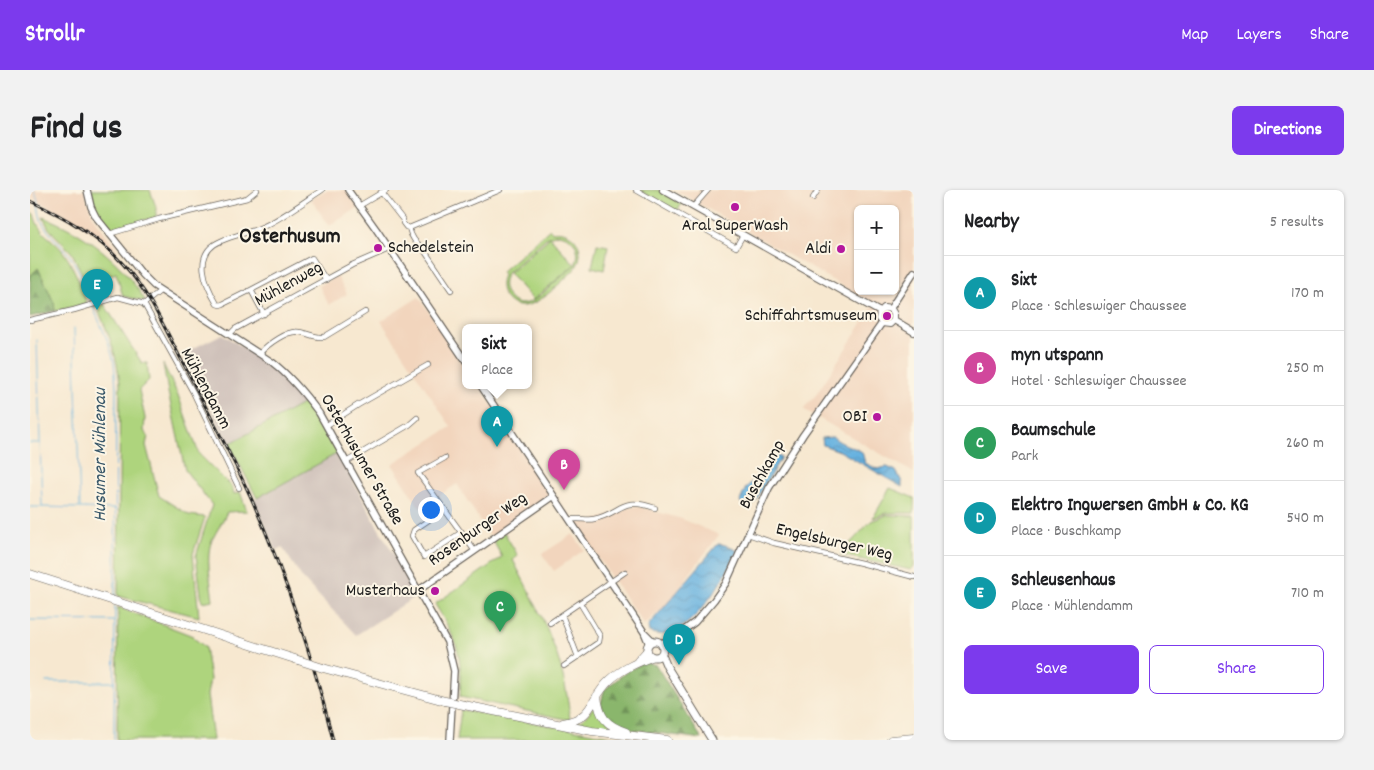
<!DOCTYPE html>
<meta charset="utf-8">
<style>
:root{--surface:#fff;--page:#f2f2f2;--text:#202124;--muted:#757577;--line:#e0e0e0;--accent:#7c3aed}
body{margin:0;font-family:Dekko,sans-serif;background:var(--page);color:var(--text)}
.controls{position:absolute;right:15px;top:15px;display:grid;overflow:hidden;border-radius:8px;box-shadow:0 1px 4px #0004}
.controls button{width:45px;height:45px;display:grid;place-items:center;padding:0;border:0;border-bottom:1px solid var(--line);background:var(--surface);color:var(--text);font:25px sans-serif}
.you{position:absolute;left:400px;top:319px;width:18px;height:18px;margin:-12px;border:4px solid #fff;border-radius:50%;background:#1a73e8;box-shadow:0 0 0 8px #1a73e833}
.badge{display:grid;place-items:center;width:32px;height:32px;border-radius:50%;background:var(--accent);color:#fff;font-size:16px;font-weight:700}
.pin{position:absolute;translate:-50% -41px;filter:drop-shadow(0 1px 2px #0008)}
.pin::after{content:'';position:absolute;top:26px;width:18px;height:15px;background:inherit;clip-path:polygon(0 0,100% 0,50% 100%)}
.popup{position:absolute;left:432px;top:134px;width:70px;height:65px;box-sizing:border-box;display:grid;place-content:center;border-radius:8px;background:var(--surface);filter:drop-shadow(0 1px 4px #0005);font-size:16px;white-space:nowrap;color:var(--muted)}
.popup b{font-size:19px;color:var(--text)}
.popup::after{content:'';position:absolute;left:50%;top:100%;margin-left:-10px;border:10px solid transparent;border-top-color:var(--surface)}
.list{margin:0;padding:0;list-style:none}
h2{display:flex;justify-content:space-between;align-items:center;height:65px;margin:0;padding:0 20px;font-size:21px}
h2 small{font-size:16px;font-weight:400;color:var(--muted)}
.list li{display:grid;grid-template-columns:32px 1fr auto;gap:15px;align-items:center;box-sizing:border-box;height:75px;padding:0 20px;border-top:1px solid var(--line)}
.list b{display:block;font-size:19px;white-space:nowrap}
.list p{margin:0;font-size:16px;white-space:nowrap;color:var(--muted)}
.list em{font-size:16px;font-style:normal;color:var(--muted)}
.actions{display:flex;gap:10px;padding:15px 20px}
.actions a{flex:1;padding:11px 0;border:1px solid var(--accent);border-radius:8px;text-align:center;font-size:18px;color:var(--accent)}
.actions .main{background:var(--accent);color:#fff}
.map{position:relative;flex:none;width:884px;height:550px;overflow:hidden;border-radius:8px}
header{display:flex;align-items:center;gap:30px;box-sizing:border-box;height:70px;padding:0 25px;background:var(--accent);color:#fff}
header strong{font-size:24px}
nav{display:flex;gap:28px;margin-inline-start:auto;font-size:18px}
.intro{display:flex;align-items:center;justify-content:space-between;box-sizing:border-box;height:120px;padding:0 30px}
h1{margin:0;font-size:35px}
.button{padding:12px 22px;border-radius:8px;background:var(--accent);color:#fff;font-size:18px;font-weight:700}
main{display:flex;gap:30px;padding:0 30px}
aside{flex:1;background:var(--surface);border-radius:8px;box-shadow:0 1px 4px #0004}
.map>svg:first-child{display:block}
.built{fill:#f2d5bd;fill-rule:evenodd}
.industrial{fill:#cfc1ba}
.green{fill:#aed47d;stroke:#65784c;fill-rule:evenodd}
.forest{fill:url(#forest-firs);stroke:#536944}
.water{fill:url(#water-waves);stroke:#42677e}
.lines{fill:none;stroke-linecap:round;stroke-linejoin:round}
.stream{stroke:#68b2e0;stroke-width:1}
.minor-casing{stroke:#69635b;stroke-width:6}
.tertiary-casing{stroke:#69635b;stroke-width:8}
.secondary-casing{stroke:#69635b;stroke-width:8}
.primary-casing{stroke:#69635b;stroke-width:9}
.trunk-casing{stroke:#69635b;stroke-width:9}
.minor{stroke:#fff;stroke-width:4.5}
.tertiary{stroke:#fff;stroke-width:5.5}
.secondary{stroke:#fff;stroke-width:6}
.primary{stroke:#fff;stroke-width:7}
.trunk{stroke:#fff;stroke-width:8}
.rail-casing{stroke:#1c1c1c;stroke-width:3}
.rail{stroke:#fcf5e5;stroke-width:1;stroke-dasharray:4;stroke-linecap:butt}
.trunk-bridge-casing{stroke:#69635b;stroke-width:9;stroke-linecap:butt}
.trunk-bridge{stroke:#fff;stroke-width:8}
.poi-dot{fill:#b5179e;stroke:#fcf5e5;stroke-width:2}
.labels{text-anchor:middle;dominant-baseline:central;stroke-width:4;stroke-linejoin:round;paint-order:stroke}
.poi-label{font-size:18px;fill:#1c1c1c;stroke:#fcf5e5;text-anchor:end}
.street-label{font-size:18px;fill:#1c1c1c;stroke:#fcf5e5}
.water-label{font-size:19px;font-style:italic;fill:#3a586a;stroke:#fcf5e5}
.district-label{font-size:22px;font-weight:bold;fill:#1c1c1c;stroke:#fcf5e5}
</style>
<header>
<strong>Strollr</strong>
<nav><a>Map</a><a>Layers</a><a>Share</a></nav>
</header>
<div class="intro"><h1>Find us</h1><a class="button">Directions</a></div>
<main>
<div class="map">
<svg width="884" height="550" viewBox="0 0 884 550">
<defs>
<pattern id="forest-firs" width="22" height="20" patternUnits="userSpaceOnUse" patternTransform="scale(1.25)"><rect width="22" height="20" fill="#8ab66c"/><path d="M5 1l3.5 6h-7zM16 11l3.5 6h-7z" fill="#709358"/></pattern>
<pattern id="water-waves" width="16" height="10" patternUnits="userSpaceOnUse" patternTransform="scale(1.25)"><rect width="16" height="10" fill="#68b2e0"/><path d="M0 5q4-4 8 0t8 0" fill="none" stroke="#5a98c0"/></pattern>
</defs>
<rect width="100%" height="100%" fill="#fcf5e5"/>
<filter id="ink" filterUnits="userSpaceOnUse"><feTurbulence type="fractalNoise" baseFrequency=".02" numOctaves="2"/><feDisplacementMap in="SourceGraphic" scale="10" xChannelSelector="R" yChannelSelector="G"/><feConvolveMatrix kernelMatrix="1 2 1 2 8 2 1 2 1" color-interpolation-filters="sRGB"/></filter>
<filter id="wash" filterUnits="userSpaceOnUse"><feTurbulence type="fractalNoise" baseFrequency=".0096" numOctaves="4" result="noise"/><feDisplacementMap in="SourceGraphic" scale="20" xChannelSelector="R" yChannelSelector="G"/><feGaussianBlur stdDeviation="1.12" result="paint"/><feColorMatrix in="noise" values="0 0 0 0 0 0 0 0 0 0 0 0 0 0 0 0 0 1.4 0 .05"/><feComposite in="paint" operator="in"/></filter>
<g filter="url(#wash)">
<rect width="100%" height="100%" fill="#f7e8d0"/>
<path class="built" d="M 0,0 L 54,0 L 63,27 L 89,62 L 50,33 L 0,7 Z
M 296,0 L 316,0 L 328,18 L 299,36 L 281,9 Z
M 645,0 L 884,0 L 884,283 L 773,219 L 786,205 L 838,124 L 844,114 ZM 828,19 L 865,19 L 865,101 L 828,101 Z
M 307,86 L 317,104 L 299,115 L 289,96 Z
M 389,107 L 436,176 L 436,196 L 449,196 L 522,306 L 461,348 L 427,294 L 390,318 L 362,274 L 421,237 L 351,131 Z
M 606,316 L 652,329 L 689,345 L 636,415 L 614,435 L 543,331 L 562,331 Z
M 543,344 L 554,360 L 524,381 L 512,364 Z"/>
<path class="industrial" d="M 192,144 L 222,163 L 252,184 L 276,212 L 199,254 L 152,164 Z
M 308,263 L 346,334 L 388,405 L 326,445 L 273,389 L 252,357 L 246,360 L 224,310 Z"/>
<path class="green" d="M 61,0 L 120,0 L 126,17 L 126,27 L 82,39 L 66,20 Z
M 609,0 L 628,0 L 652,13 L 648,20 L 644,20 Z
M 0,22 L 4,24 C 9,46 23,47 34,63 C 45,78 51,97 57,114 L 25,121 L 24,113 L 8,78 L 0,86 Z
M 13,27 C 56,43 91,71 115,110 L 113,111 L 93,106 L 86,83 L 57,94 L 42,63 L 19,39 Z
M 520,39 L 522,42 C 546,38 558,62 544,80 C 529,93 495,134 475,107 C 470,101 470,92 473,85 L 471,82 ZM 527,44 C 544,45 552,60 545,75 L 520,47 L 479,83 L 503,110 L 544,75 C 538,82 530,88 523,94 C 512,105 491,126 477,105 C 472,98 473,90 477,83 L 516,48 Z
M 567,54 L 578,56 L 574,80 L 562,77 Z
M 74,114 L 112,173 L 117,173 L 119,190 L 109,200 L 115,228 L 114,241 L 118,246 L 116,255 L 129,306 L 159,325 L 175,327 L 163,364 L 169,427 L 88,406 L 90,193 C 86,164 81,149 69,122 L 70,121 L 68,117 L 64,118 L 64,116 Z
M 133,174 L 148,205 L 169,264 L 202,297 L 204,304 L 210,302 L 217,321 L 197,322 C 193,331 187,340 182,350 C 175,365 181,394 183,410 L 172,412 L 166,366 L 182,315 L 155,280 L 138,202 Z
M 276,212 L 293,236 L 308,263 L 227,308 L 199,254 Z
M 860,298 L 884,308 L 884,323 L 857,323 L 843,328 Z
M 857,325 L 884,326 L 884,376 L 881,380 L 811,365 L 811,363 L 841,331 Z
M 474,342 L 488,366 L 483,370 C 511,425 535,466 540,530 L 430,507 C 433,463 427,451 405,414 L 472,367 L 462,349 Z
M 88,417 L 163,446 L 166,450 L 175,457 L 180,489 L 177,505 L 183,550 L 87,550 Z
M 566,512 L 583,540 L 544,534 C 556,529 560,522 566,512 Z
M 431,520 L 597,549 L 605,550 L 427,550 Z"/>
<path class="forest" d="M 8,78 L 24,113 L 25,121 L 0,127 L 0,86 Z
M 614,472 L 626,475 L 672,549 L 591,538 L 577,529 L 571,514 L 574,500 L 596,482 Z"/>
<path class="water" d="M 803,247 C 812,255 822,256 832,262 L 835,273 L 847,279 L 857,277 L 866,281 L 872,292 L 872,297 L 810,261 L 793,255 L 792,248 Z
M 748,265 L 751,267 L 725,312 L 719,318 L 714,317 L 710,311 L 716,298 Z
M 688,354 L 695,355 L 708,361 C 694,388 657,458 619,442 L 618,436 Z"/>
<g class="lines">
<path class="stream" d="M 4,0 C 10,10 7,23 13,34 C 19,44 28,52 36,61 C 48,75 55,96 62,114
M 63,117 L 79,154 L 84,172 L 86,197 L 85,407
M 44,138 L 50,317
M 7,150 L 12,317 L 85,319
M 0,253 L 9,253
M 0,317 L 12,317
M 0,430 L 84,431
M 16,492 L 84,492
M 84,550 L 85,416"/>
</g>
</g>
<g filter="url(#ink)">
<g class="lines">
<g class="minor-casing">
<path id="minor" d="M 606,0 L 706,57 L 713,45
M 351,2 L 373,30 L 373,33 L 376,37 L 379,38 C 381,46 385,53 392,57 L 421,100
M 783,8 L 788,0
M 329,16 L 356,0
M 663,17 L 678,0
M 379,38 L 470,0
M 79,44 L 129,29 L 217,8 L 227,0
M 221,100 L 193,114 L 190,115 L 187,114 C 175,94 162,63 191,51 C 205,45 219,43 232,37 C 250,30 275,11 292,0
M 114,114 L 130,101
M 234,124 L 221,100 L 282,68 L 296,90
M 0,130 L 44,120 L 88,107 L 114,114 L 163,202 L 209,298
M 200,144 L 205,139 L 322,75 L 359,59
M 230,163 C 238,154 257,140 269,142 C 278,143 285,148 294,147 L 335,122
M 297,235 L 328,215 L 398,175
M 415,268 L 388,283 L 444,360
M 316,272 L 379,235 L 387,228
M 415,319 L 384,340 L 382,346 L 394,367 L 432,342
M 540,330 C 548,327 556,331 564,329 C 593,323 589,306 625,318
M 718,344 L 744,353 L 831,373 L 884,387
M 532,425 L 548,467
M 520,433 L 595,382
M 534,476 L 569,452 L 570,446 L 550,413"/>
</g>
<g class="tertiary-casing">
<path id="tertiary" d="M 57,0 L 61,17 L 66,27 L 113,85 L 124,96 L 242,172 C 260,186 275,204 289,223 L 417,452 L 424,481 L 420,550
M 318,0 L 346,39 L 436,172
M 860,119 L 884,82
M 451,196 L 614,442 L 623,451
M 389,400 L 524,306
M 614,442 L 619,454
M 631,453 L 642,449 L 665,432 L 684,410 L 696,393 L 739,298 L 773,245 L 852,133
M 633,458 L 642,449"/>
</g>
<g class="secondary-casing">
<path id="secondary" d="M 633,0 L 850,122
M 850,122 L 849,129 L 852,133 L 860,134 L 864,130
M 850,122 L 854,118 L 861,119 L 864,124 L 864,130
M 864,130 L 884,142"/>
</g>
<g class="primary-casing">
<path id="primary" d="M617 459a8 8 0 1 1 16 0a8 8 0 1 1-16 0Z
M 632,465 L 637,477 L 682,550"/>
</g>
<g class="trunk-casing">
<path id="trunk" d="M 0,384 L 268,470
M 608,471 L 617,461
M 293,478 L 415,511
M 567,506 C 569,527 576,535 596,542
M 434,515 L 562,541 L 637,550
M 533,533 C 565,528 559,509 580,490 C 592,479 606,473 621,467
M 861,550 L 884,548"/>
</g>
<use href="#minor" class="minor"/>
<use href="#tertiary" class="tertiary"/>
<use href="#secondary" class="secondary"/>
<use href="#primary" class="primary"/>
<use href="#trunk" class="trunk"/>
<g class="rail-casing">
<path id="rail" d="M 0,11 C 35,27 67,45 93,74 C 123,107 140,150 161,188 C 181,228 203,268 222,310 C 256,387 283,468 303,550"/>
</g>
<use href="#rail" class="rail"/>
<g class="trunk-bridge-casing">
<path id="trunk-bridge" d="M 268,470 L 293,478
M 415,511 L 434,515"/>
</g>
<use href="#trunk-bridge" class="trunk-bridge"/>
</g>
</g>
<g class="poi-dot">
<circle cx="705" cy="17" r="5"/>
<circle cx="348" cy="58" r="5"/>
<circle cx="811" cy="59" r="5"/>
<circle cx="857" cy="126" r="5"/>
<circle cx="847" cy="227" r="5"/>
<circle cx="405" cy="401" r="5"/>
</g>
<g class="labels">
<g class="poi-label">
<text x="705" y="36" text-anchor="middle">Aral SuperWash</text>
<text x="358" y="58" text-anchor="start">Schedelstein</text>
<text x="801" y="59">Aldi</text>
<text x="847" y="126">Schiffahrtsmuseum</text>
<text x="837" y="227">OBI</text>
<text x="395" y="401">Musterhaus</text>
</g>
<g class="street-label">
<text transform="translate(259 95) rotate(-29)">Mühlenweg</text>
<text transform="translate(175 199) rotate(62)">Mühlendamm</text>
<text transform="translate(331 270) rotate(60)">Osterhusumer Straße</text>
<text transform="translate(733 285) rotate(-61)">Buschkamp</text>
<text transform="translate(448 340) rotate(-35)">Rosenburger Weg</text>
<text transform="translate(804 353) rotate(13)">Engelsburger Weg</text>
</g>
<g class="water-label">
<text transform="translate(71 265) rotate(-90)">Husumer Mühlenau</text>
</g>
<g class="district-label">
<text x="260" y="47">Osterhusum</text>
</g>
</g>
</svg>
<div class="controls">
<button>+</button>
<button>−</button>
</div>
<div class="you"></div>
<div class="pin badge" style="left:467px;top:257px;background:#0f9aa8">A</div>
<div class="popup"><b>Sixt</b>Place</div>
<div class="pin badge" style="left:534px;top:300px;background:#d1479c">B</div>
<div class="pin badge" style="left:470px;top:442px;background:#2e9e5b">C</div>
<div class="pin badge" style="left:649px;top:475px;background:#0f9aa8">D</div>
<div class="pin badge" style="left:67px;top:120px;background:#0f9aa8">E</div>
</div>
<aside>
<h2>Nearby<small>5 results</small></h2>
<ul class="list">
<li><span class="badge" style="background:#0f9aa8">A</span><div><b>Sixt</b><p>Place · Schleswiger Chaussee</p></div><em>170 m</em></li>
<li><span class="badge" style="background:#d1479c">B</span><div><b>myn utspann</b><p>Hotel · Schleswiger Chaussee</p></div><em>250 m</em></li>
<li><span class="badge" style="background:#2e9e5b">C</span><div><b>Baumschule</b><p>Park</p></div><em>260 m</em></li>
<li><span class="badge" style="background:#0f9aa8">D</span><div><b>Elektro Ingwersen GmbH &amp; Co. KG</b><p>Place · Buschkamp</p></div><em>540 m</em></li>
<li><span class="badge" style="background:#0f9aa8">E</span><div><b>Schleusenhaus</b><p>Place · Mühlendamm</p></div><em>710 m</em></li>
</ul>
<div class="actions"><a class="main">Save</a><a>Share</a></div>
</aside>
</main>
